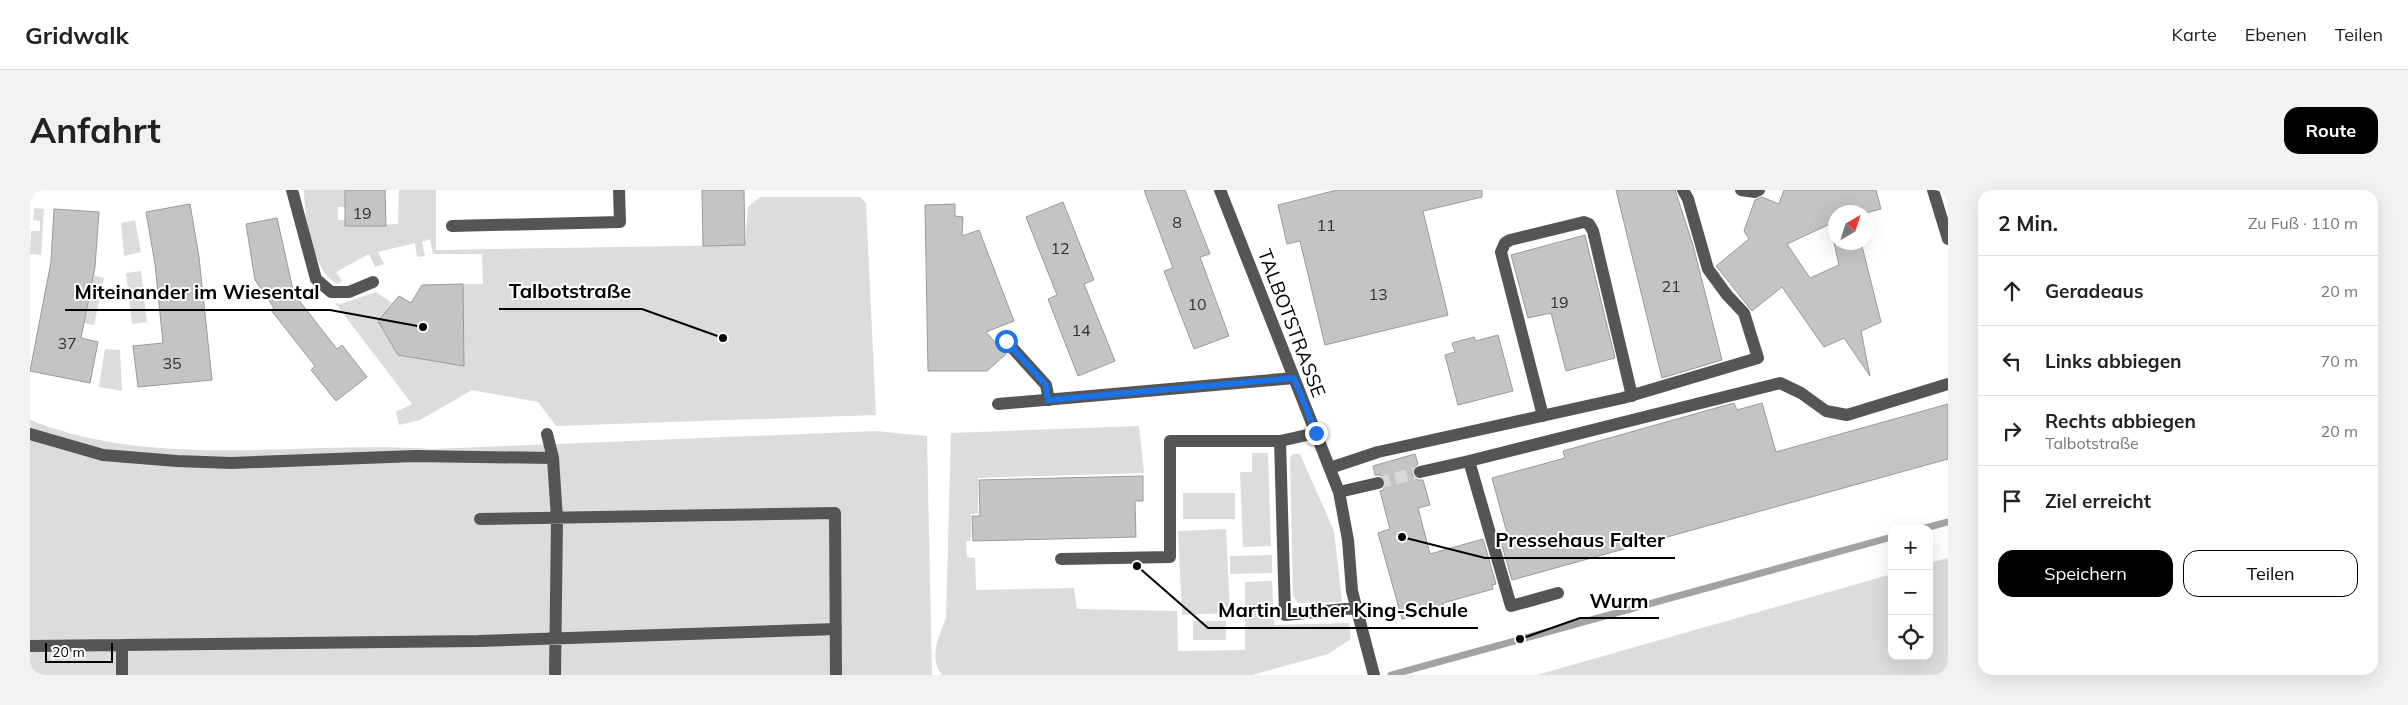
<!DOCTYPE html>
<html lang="de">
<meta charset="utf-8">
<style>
:root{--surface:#fff;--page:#f2f2f2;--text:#222;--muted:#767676;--line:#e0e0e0;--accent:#000}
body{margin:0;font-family:Mulish,sans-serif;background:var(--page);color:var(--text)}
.controls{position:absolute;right:15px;bottom:15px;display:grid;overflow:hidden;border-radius:10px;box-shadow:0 5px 20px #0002}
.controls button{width:45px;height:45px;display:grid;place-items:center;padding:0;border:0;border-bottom:1px solid var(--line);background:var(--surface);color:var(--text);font:25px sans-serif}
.compass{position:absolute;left:1798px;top:15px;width:45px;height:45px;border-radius:50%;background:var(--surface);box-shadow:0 5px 20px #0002;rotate:39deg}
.scale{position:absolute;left:15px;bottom:12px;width:68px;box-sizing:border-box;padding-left:5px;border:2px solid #000;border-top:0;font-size:14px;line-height:18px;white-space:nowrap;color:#000;-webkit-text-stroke:4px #fff;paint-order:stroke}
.stop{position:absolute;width:15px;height:15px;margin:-11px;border:4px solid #1a73e8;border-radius:50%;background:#fff}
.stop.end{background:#1a73e8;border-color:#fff;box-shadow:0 1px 5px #0008}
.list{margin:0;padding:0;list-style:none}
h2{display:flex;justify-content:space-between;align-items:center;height:65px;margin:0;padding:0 20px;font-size:21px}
h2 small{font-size:16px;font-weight:400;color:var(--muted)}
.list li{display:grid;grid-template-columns:32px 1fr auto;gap:15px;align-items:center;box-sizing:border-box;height:70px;padding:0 20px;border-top:1px solid var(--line)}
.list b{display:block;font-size:19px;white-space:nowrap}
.list p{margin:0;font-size:16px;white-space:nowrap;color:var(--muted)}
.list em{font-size:16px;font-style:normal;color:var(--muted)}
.actions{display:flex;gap:10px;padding:15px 20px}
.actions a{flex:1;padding:11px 0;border:1px solid var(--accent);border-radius:15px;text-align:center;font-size:18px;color:var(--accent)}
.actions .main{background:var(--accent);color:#fff}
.icon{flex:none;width:28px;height:28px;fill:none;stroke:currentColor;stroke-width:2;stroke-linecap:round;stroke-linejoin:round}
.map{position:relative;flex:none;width:1918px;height:485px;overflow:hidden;border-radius:15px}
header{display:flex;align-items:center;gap:30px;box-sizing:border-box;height:70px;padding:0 25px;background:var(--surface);border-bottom:1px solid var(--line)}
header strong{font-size:24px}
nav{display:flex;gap:28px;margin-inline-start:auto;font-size:18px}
.intro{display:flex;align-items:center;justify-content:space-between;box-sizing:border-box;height:120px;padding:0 30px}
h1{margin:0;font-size:35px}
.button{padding:12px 22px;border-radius:15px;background:var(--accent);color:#fff;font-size:18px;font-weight:700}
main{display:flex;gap:30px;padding:0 30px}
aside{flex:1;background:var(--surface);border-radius:15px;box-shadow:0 5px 20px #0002}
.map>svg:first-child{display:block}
.green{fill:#dcdcdc}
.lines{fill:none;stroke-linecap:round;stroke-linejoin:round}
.stream{stroke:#a3a3a3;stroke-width:7}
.building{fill:#c4c4c4;stroke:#999;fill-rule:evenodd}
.minor-tunnel{stroke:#d9d9d9;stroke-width:12;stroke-dasharray:12 6;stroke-linecap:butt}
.minor{stroke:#555;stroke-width:12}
.route{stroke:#1a73e8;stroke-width:6}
.labels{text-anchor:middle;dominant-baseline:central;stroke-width:4;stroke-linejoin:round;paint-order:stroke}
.number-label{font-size:16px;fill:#313131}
.street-label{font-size:19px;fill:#000;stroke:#fff}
.leader{fill:none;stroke:#000;stroke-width:2}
.callout-dot{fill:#000;stroke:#fff;stroke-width:2}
.callout-label{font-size:20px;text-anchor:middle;font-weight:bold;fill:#000;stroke:#fff;stroke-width:4;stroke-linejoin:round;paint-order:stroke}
</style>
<header>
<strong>Gridwalk</strong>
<nav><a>Karte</a><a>Ebenen</a><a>Teilen</a></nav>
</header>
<div class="intro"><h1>Anfahrt</h1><a class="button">Route</a></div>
<main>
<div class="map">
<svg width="1918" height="485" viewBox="0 0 1918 485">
<rect width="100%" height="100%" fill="#fff"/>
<path class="green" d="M 274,0 L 315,0 L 315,17 L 308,17 L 308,30 L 315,30 L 315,36 L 368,34 L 369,0 L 406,0 L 406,60 L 715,55 L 718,17 L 730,7 L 830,7 L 836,13 L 846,225 L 526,236 L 508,212 L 442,200 L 390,230 L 369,235 L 366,222 L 382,214 L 305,113 L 311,114 L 346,102 L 362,113 L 348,131 L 368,165 L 434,175 L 433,94 L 453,94 L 452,64 L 403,64 L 400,49 L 392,52 L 395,66 L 387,67 L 385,53 L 348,62 L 354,74 L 345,77 L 339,64 L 306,82 L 312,91 L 308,94 C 283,85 274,24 274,0 Z
M 4,18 L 14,19 L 11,65 L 0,64 L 1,41 L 10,41 L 10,31 L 3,30 Z
M 105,30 L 111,62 L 94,66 L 91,33 Z
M 111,81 L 117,132 L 102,134 L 96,83 Z
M 64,85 L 74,88 L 64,135 L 54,133 Z
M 75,159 L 90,160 L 92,201 L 69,197 Z
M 0,230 C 129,281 269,250 403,259 L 846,241 L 897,246 L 902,485 L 0,485 Z
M 1109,236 L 1114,283 L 948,288 L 948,324 L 941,324 L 941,351 L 936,351 L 937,367 L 945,368 L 946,400 L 1044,398 L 1047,419 L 1147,421 L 1148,461 L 1215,460 L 1215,392 L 1242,391 L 1244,435 L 1319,433 L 1321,449 L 1298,464 L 1222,485 L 912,485 C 898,468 909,446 916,428 L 921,243 Z
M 1222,263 L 1238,263 L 1241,356 L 1213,357 L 1210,282 L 1222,282 Z
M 1263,264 L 1270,264 L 1304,341 L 1312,412 L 1268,413 L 1263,406 L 1260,268 Z
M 1153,303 L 1205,303 L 1205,329 L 1153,329 Z
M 1196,339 L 1200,423 L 1152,425 L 1148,341 Z
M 1242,365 L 1242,383 L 1200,384 L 1200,366 Z
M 1918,368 L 1918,485 L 1507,485 L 1862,384 L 1862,466 L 1899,466 L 1899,373 Z
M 1163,431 L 1196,431 L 1196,450 L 1163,450 Z"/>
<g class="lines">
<path class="stream" d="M 1892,339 L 1918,332
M 1361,485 L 1862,347"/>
</g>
<path class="building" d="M 315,0 L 355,0 L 356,36 L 315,36 Z
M 672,0 L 714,0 L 715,55 L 673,56 Z
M 1114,0 L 1155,0 L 1180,64 L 1170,67 L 1199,146 L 1164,159 L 1134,81 L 1143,78 Z
M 1307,0 L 1452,0 L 1452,7 L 1393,21 L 1418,125 L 1295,155 L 1270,51 L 1257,54 L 1248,15 Z
M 1586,0 L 1645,0 L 1663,55 L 1692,170 L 1632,188 Z
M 1754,0 L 1846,0 L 1851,19 L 1836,23 L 1806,22 L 1806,52 L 1831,52 L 1851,132 L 1831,141 L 1840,186 L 1814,148 L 1794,157 L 1752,97 L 1722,121 L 1686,76 L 1719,49 L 1714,41 L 1725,10 L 1732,7 L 1749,14 ZM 1800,34 L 1809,75 L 1780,88 L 1757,54 Z
M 1033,12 L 1064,90 L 1054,94 L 1085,171 L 1048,186 L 1018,109 L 1027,105 L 996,27 Z
M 160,14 L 169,67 L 182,190 L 108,197 L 103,156 L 133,153 L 125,74 L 116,22 Z
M 925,14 L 925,26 L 933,27 L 932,46 L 949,40 L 984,131 L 956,142 L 976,164 L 957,181 L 898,181 L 895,15 Z
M 24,19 L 69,22 L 65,77 L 51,148 L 68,152 L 60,193 L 0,181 L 21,72 Z
M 247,28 L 264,104 L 307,159 L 312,155 L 337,187 L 306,211 L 281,180 L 285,176 L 241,120 L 244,118 L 225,90 L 216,34 Z
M 1555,45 L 1585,168 L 1536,181 L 1521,123 L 1498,128 L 1481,65 Z
M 433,94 L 434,176 L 368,165 L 348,131 L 369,106 L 381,113 L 392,95 Z
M 1468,145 L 1483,201 L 1428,215 L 1415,165 L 1425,162 L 1422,153 L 1444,147 L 1446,151 Z
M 1704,213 L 1707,220 L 1732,213 L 1746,262 L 1918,214 L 1918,269 L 1482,390 L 1469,345 L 1477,343 L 1462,288 L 1535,268 L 1533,261 Z
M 1385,264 L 1388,274 L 1382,279 L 1382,284 L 1387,290 L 1393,290 L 1400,315 L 1388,318 L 1400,364 L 1453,349 L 1466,394 L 1462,395 L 1463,399 L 1413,413 L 1414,418 L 1372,429 L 1348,343 L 1360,339 L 1350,301 L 1354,299 L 1356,292 L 1351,285 L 1345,285 L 1343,276 Z
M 1113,286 L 1113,311 L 1105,311 L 1106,347 L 943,351 L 942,326 L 950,326 L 949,290 Z"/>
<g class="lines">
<path class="minor-tunnel" d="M 1348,293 L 1390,282"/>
<path class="minor" d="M 262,0 L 286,89 L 301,102 L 319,102 L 343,92
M 1190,0 L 1309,302 L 1318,350 L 1322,401 L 1344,485
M 1711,0 L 1725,2 L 1729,0
M 1903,0 L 1918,49
M 422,36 L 590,32 L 589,0
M 976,151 L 1016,195 L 1019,210
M 968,214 L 1264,188
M 1513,226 L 1471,62 L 1475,53 L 1480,50 L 1554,32 L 1559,34 L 1563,41 L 1602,206
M 0,244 L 73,265 L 147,271 L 201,273 L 385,266 L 523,268
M 517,244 L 523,268 L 527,329 L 525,485
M 1250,251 L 1255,425 L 1325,418
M 1300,278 L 1348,262 L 1593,208 L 1728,168 L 1714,123 L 1697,105 L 1678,79 L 1658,9 L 1653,0
M 1390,282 L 1439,271
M 1309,302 L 1348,293
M 450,329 L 805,323 L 806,485
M 1031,369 L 1140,367 L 1140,251 L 1250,251 L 1286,243
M 1528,403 L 1481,416 L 1439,271 L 1750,193 L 1771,203 L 1796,221 L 1817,225 L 1918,194
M 0,456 L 92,455
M 92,485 L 92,455 L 448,451 L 806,439"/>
</g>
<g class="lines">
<path class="route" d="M 976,151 L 1016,195 L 1018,210 L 1264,188 L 1286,243"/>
</g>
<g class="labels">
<g class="number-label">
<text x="332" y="23">19</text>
<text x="1147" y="32">8</text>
<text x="1296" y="35">11</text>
<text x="1030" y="58">12</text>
<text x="1641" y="96">21</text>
<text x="1348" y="104">13</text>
<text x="1529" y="112">19</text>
<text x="1167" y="114">10</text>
<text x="1051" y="140">14</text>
<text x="37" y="153">37</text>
<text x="142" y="173">35</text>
</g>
<g class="street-label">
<text transform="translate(1262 133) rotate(69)">TALBOTSTRASSE</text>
</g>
</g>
<path class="leader" d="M693 148L612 119H469M393 137L300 120H35M1372 347L1455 368H1645M1490 449L1550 428H1629M1107 376L1178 438H1448"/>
<g class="callout-dot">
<circle cx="693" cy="148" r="5"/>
<circle cx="393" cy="137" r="5"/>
<circle cx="1372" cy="347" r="5"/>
<circle cx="1490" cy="449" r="5"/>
<circle cx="1107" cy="376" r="5"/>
</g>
<g class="callout-label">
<text x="540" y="108">Talbotstraße</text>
<text x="167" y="109">Miteinander im Wiesental</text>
<text x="1550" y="357">Pressehaus Falter</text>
<text x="1589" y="418">Wurm</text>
<text x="1313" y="427">Martin Luther King-Schule</text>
</g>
</svg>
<div class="controls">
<button>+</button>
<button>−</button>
<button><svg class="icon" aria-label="locate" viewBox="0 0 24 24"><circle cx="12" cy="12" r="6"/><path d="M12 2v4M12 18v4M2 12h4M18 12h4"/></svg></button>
</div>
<svg class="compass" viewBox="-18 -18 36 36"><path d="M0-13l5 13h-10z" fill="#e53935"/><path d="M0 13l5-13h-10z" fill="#767676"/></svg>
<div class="scale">20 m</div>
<div class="stop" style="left:976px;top:151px"></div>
<div class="stop end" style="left:1286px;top:243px"></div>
</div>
<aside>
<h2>2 Min.<small>Zu Fuß · 110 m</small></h2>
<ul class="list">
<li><svg class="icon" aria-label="ahead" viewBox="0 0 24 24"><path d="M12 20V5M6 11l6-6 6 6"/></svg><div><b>Geradeaus</b></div><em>20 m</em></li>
<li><svg class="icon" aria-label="left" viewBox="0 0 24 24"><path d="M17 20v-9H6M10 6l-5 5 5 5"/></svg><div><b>Links abbiegen</b></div><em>70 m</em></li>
<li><svg class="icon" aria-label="right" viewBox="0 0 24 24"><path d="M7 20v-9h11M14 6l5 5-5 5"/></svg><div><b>Rechts abbiegen</b><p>Talbotstraße</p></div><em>20 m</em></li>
<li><svg class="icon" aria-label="arrive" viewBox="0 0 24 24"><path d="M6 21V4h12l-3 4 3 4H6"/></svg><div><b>Ziel erreicht</b></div></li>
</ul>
<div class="actions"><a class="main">Speichern</a><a>Teilen</a></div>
</aside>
</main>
